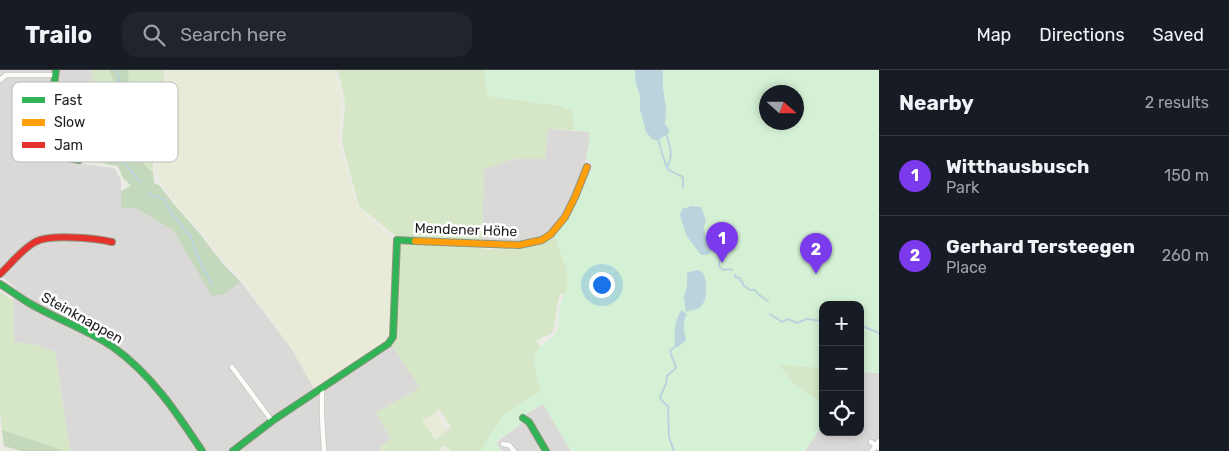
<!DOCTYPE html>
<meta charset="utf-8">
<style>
:root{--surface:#171b24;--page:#20242c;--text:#f1f3f6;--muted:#9ea1a6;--line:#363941;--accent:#7c3aed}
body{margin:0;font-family:Rubik,sans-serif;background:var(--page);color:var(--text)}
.controls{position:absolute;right:15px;bottom:15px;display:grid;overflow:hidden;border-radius:10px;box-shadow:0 2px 8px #0003}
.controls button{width:45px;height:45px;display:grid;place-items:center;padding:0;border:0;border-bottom:1px solid var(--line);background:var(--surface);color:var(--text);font:25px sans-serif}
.compass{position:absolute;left:759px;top:15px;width:45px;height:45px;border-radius:50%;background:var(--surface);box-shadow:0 2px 8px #0003;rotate:111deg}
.you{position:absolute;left:601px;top:214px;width:18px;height:18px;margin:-12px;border:4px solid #fff;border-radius:50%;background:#1a73e8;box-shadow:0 0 0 8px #1a73e833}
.badge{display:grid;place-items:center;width:32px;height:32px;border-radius:50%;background:var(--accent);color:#fff;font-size:16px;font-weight:700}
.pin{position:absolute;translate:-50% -41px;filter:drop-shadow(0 1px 2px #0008)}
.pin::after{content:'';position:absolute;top:26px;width:18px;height:15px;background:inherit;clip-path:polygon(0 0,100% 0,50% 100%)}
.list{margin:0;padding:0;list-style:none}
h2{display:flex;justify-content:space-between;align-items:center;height:65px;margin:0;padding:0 20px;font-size:21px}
h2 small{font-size:16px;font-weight:400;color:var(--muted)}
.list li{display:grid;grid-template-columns:32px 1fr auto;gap:15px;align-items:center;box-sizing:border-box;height:80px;padding:0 20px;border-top:1px solid var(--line)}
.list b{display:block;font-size:19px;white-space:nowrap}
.list p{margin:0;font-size:16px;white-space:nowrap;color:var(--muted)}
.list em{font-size:16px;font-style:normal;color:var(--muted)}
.icon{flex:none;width:28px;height:28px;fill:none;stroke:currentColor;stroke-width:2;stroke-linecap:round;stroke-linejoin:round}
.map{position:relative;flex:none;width:879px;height:381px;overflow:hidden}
header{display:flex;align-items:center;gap:30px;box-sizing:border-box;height:70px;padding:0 25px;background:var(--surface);border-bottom:1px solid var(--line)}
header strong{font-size:24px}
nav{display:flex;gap:28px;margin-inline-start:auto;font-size:18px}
.search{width:350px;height:45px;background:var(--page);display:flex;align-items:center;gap:12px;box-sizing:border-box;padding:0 18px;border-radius:15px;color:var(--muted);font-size:19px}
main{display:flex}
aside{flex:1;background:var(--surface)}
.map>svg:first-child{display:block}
.residential{fill:#dad9d7}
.farmland{fill:#e9ebd9}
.grass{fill:#d5e7c6;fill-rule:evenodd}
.forest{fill:#c4d8bc}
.park{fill:#d4f1d6;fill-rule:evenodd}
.water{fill:#bbd3dd}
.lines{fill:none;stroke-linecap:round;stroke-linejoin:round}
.stream{stroke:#bbd3dd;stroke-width:2}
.street-casing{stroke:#c4c4c1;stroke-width:6}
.fast-casing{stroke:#90947f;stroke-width:8}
.slow-casing{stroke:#90947f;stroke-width:8}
.jam-casing{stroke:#90947f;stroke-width:8}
.street{stroke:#fcfcfb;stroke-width:4.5}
.fast{stroke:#30b455;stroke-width:6}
.slow{stroke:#ff9f0a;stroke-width:6}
.jam{stroke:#e5322d;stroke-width:6}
.labels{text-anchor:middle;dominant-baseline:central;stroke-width:5;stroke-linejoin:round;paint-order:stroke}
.street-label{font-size:14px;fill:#1d1d1d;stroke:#fff}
.key{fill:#fff;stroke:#bbb;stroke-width:1}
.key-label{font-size:14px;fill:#1d1d1d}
</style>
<header>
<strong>Trailo</strong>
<div class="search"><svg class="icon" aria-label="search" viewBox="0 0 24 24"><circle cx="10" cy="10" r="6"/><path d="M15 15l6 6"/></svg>Search here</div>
<nav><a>Map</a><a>Directions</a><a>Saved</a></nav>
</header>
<main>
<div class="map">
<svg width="879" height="381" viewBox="0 0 879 381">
<rect width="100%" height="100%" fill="#ebeae5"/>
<path class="residential" d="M 0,0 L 92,0 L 92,8 L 82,94 L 114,98 L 121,110 L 121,138 L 135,138 L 173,160 L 213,225 L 224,224 L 241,212 L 291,278 L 315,320 L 392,275 L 421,318 L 376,343 L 391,369 L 379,378 L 381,381 L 70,381 L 55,282 L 37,275 L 14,272 L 13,231 L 16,218 L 0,205 Z
M 548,59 L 589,62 L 589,74 L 586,89 L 577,115 L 562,147 L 549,162 L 540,168 L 529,171 L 516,173 L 482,171 L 484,99 L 513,89 L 545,89 Z
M 860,302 L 879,303 L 879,381 L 805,381 L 823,355 L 823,362 L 860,362 Z
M 543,334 L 571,381 L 502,381 L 496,373 L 528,348 L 526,344 Z"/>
<path class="farmland" d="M 168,0 L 334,0 L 339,16 L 342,32 L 338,71 L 358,138 L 395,170 L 391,265 L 388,272 L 315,320 L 291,278 L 236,202 L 225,192 L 202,163 L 176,133 L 160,112 L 157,105 L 156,79 Z
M 435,342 L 447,360 L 437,370 L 422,351 Z"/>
<path class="grass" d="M 92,0 L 109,0 L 116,16 L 111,52 L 105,67 L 105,94 L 82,91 L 92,8 Z
M 128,0 L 165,0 L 153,78 L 153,103 L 137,87 L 130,65 L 131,31 Z
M 337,0 L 484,0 L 488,26 L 562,36 L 573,41 L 574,60 L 548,59 L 545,89 L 513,89 L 484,99 L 482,171 L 398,168 L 359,136 L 342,72 C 342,64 343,56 344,48 C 347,31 342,16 337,0 Z
M 554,164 L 559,177 L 562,189 L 567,197 L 568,213 L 565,224 L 560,224 C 555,237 557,251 552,263 L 536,271 L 540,277 L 534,286 L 535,299 L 541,320 L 503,345 L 481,381 L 451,381 L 448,378 L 442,376 L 439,381 L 381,381 L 379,378 L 391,369 L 376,343 L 420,318 L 392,275 L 396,268 L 398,177 L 403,172 L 476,176 L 485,179 L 504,179 L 505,177 L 521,177 ZM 439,339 L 451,357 L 436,370 L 422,351 Z
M 0,221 L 13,231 L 14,272 L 37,275 L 55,282 L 70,381 L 62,381 L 2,360 L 0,340 Z
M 778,294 L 823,298 L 823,334 L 795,315 Z"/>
<path class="forest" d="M 109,0 L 128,0 L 131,31 L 130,65 L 137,87 L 153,103 L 154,113 L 159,115 L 173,133 L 200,164 L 223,194 L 241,212 L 224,224 L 212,226 L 173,160 L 135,138 L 121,138 L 121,121 L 131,116 L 123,108 L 118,96 L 105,94 L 105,67 L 111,52 L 116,16 Z
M 2,360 L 62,380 L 62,381 L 21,381 L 4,376 Z"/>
<path class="park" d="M 484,0 L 879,0 L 879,303 L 860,302 L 860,235 L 823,235 L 823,298 L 778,295 L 795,315 L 823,334 L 823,355 L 805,381 L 571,381 L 543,334 L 526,344 L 528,348 L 496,372 L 502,381 L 481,381 L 503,345 L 541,320 L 535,299 L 534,286 L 540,277 L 553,267 L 558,260 L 560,235 L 568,213 L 566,197 L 562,189 L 559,177 L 554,164 L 585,106 L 591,101 L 593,94 L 586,89 L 589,74 L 589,62 L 574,60 L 573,41 L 562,36 L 488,26 ZM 766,22 L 796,22 L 796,52 L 766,52 Z"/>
<path class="water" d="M 635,0 L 663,0 L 663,18 L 666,39 L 665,54 L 669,59 L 669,63 L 658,70 L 653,70 L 646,62 L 640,39 L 640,26 L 636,13 Z
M 692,136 L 701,137 L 704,145 L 706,152 L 704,156 L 705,165 L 713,176 L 712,180 L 708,185 L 701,185 L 686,165 L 680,145 L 682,139 Z
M 698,200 L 702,202 C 704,205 706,210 706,213 C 707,221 706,236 697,239 C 693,241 690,240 686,242 L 684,227 L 687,215 L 687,203 L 693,201 Z
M 681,240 L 687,244 C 682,252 684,261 686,270 L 678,277 L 674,277 C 676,271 674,267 675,260 C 675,253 678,246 681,240 Z"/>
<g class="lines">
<path class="stream" d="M 117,0 L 122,28 L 118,58 L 115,72 L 119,86 L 139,111
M 666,64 C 670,77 674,84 667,97
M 658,70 C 661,77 664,93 668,99 C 672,103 679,104 683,107 L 683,118
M 147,122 L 153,126 L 159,127 L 164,130 L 172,144 L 191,167 L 199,190 L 212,214
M 712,180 L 720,185 L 719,196 L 723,200 L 729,199 L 732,200
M 735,205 L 735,207 L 740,208 L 740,211 L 743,212 L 743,215 L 750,220 L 755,220 L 758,224 L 768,231
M 770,244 L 782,252 L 788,249 L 797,253 L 807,249 L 823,251
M 860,255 L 879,263
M 674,381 L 669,367 L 668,336 L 662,331 L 660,327 L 666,314 L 667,306 L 676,298 C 675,291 671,288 670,281 L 674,277"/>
<g class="street-casing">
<path id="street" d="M 0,10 L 6,5 L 56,5
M 232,297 L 272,351
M 322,319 L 322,346 L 324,381
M 871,372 L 879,378
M 503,374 L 509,375 L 514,381
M 872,381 L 879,371"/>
</g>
<g class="fast-casing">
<path id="fast" d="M 56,0 L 46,75 L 46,84 L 79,90
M 0,214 C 10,220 19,227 29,233 C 56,249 87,259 113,277 C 151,304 177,343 202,381
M 523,348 L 529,352 L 546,381
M 233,381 L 272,351 L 388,274 L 393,267 L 397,170 L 415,171"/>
</g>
<g class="slow-casing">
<path id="slow" d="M 415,171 L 519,175 L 542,170 L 551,164 L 565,147 L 575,127 L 587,97"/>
</g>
<g class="jam-casing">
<path id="jam" d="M 0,204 C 11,194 21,180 35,172 C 50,164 95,168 112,172"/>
</g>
<use href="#street" class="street"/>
<use href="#fast" class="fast"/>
<use href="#slow" class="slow"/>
<use href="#jam" class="jam"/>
</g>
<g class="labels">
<g class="street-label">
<text transform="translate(466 160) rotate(2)">Mendener Höhe</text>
<text transform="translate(82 248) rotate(29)">Steinknappen</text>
</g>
</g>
<rect x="12" y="12" width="166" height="80" rx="8" class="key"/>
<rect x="22" y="27" width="23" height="6" fill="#30b455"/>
<rect x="22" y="49" width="23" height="7" fill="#ff9f0a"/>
<rect x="22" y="72" width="23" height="6" fill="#e5322d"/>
<g class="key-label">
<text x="54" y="35">Fast</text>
<text x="54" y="57">Slow</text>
<text x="54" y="80">Jam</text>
</g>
</svg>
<div class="controls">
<button>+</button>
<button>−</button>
<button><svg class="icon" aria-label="locate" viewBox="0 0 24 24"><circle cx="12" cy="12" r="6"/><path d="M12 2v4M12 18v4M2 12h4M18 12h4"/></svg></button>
</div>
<svg class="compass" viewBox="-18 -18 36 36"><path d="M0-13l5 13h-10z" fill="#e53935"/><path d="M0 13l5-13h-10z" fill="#9ea1a6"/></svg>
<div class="you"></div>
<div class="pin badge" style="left:722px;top:193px">1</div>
<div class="pin badge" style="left:816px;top:204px">2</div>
</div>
<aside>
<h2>Nearby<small>2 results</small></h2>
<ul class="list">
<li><span class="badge">1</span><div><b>Witthausbusch</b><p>Park</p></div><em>150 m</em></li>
<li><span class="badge">2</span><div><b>Gerhard Tersteegen</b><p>Place</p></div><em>260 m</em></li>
</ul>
</aside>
</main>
